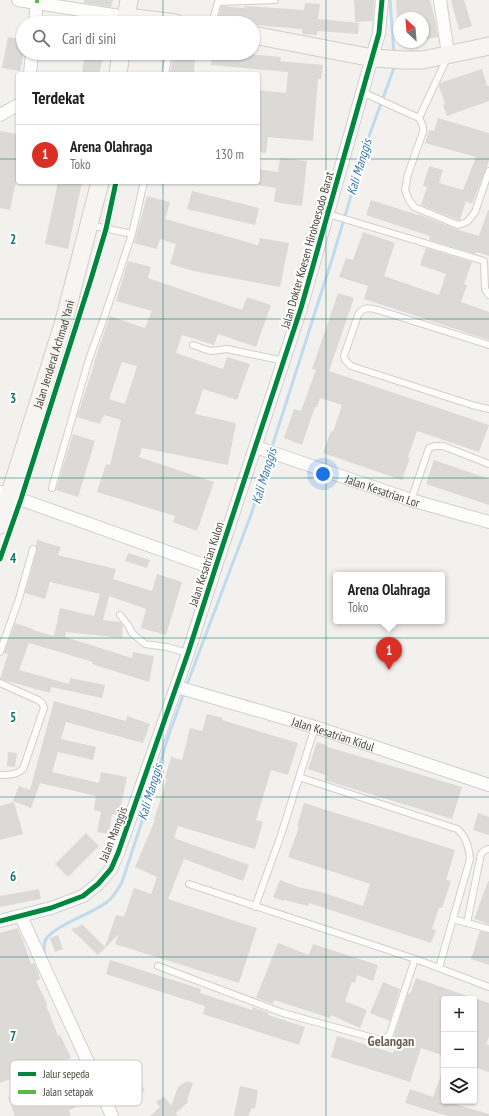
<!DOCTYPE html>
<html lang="id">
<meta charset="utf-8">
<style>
:root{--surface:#fff;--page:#f6f6f6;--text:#202124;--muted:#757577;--line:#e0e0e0;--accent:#d93025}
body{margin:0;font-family:"PT Sans Narrow",sans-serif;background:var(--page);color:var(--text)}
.controls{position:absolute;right:12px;bottom:12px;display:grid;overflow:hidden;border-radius:4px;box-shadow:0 1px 3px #0004}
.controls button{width:36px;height:36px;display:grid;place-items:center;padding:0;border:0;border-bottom:1px solid var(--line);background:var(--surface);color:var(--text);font:20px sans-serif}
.compass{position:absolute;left:393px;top:12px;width:36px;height:36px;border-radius:50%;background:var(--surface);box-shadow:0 1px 3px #0004;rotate:334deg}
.you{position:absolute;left:323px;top:474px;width:14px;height:14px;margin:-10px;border:3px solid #fff;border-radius:50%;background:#1a73e8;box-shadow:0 0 0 6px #1a73e833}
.badge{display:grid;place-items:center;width:26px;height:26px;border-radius:50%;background:var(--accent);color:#fff;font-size:13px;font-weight:700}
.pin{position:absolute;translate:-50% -33px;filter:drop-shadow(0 1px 2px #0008)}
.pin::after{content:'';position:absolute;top:21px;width:14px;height:12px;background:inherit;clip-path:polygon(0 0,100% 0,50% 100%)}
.popup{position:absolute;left:333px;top:572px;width:112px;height:52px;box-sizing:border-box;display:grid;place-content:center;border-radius:4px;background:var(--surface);filter:drop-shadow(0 1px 3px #0005);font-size:13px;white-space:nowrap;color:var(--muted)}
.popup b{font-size:15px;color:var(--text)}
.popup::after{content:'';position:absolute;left:50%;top:100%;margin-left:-8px;border:8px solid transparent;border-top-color:var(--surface)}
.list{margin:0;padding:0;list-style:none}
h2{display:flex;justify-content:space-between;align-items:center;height:52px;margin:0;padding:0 16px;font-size:17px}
h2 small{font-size:13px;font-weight:400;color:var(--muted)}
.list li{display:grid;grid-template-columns:26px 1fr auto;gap:12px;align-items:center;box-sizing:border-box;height:60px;padding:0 16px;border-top:1px solid var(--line)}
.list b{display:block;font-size:15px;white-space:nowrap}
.list p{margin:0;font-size:13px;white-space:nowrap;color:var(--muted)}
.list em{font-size:13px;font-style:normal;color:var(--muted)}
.icon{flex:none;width:22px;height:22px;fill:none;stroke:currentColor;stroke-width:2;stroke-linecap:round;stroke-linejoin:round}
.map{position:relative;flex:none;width:489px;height:1116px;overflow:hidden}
.search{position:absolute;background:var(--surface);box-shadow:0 1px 3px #0004;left:16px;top:16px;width:244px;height:44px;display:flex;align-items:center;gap:10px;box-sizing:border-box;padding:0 14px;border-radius:22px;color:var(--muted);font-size:15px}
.panel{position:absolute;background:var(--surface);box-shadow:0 1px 3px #0004;left:16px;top:72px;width:244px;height:112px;border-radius:4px}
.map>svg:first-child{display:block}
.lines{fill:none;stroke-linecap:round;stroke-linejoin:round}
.stream{stroke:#c1dbee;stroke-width:3}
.building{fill:#dcdad6;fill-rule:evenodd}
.lane-casing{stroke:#d1cfcb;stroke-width:8}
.street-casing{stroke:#d1cfcb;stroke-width:14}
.secondary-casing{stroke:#d2cec5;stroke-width:19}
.lane{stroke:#fdfdfc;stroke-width:6}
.street{stroke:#fdfdfc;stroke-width:12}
.secondary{stroke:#f7f5f1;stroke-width:17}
.quiet{stroke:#58b947;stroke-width:4;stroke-dasharray:8 4;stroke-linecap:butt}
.cycleway-casing{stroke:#fff;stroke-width:8}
.cycleway{stroke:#00873e;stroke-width:5}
.grid{fill:none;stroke:#0f766e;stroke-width:1;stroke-opacity:0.55}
.labels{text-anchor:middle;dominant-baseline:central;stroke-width:4;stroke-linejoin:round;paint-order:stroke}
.street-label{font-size:12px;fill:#494439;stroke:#fff}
.water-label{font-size:13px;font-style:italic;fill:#367ab2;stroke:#fff}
.quarter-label{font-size:14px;font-weight:bold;fill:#6c6251;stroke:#fff}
.key{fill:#fff;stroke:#c8c7c4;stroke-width:1}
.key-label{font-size:11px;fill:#494439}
.grid-label{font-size:13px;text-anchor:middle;font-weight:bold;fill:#0f766e;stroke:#fff;stroke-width:4;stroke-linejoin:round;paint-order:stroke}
</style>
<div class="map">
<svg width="489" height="1116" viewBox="0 0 489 1116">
<rect width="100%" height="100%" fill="#f3f1ee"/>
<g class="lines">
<path class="stream" d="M 390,0 L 394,54
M 271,450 L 333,256 L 368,139 L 395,65
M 186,687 L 252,512 L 269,456
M 45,957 C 44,951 43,944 46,939 C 57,924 92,914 107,902 C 114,897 118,889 122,882 L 152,791 L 168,737 L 184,693"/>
</g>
<path class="building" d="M 84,0 L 113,0 L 111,7 L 84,3 Z
M 354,0 L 374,0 L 373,21 L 355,22 Z
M 396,0 L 430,0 L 435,20 L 438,37 L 423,40 L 423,18 L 397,18 Z
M 451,0 L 464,0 L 472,26 L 459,30 Z
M 305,3 L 320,4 L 318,19 L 359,23 L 358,34 L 317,31 L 317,35 L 302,34 L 302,29 L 253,25 L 253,23 L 217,23 L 221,6 L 244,8 L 245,6 L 304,10 Z
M 8,37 L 23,40 L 24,53 L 20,71 L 2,68 Z
M 69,53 L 104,53 L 99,74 L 82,74 L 84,60 L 68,57 Z
M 174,53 L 195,53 L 194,74 L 170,74 L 172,62 L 173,62 Z
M 212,53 L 238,53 L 281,57 L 280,61 L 323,65 L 321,79 L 318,79 L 313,141 L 268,137 L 266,153 L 258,152 L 258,90 L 286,93 L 288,72 L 211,65 Z
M 482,69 L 487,86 L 489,86 L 489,101 L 447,116 L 443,105 L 445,104 L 439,86 L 440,83 Z
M 438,118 L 489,133 L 489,160 L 488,164 L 472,204 L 466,201 L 460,220 L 458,220 L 421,205 L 427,187 L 423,186 L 429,166 L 443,170 L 439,183 L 463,190 L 476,157 L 425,143 L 429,130 L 434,131 Z
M 0,131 L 18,134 L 18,172 L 10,210 L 0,208 Z
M 280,158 L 307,161 L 302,206 L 274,202 L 276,188 L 258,185 L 258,169 L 278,172 Z
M 58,182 L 82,182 L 68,249 L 45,244 Z
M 192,191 L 259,208 L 255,225 L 187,209 Z
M 147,196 L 170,202 L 165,219 L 258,245 L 260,238 L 289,243 L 280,287 L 193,271 L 170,264 L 176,244 L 160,239 L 157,249 L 134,243 Z
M 371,200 L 418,215 L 418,214 L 456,229 L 479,236 L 488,210 L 489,210 L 489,256 L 476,252 L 475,254 L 429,240 L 430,236 L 366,215 Z
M 363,232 L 395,243 L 384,276 L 439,295 L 446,274 L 420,265 L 426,248 L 472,262 L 464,284 L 467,285 L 461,302 L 489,312 L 489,340 L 364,299 L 368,286 L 339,277 L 346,258 L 353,260 Z
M 128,261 L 151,267 L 148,278 L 242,310 L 247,297 L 271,305 L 256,347 L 218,334 L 214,345 L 182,335 L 176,353 L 223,369 L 227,357 L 250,364 L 237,400 L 203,389 L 195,414 L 236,423 L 228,465 L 142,448 L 139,457 L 214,482 L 197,531 L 173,522 L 175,516 L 97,492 L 106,464 L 110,465 L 121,420 L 104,415 L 100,424 L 77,417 L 95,362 L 94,362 L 110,316 L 145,328 L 152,311 L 116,301 ZM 122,362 L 137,366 L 125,404 L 109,399 Z
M 338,293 L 354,298 L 329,371 L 489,425 L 479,452 L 417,431 L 408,457 L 410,458 L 402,480 L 323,453 L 331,431 L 333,432 L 342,405 L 320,398 L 317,407 L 315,407 L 302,445 L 284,438 L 294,409 L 301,411 L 316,370 L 312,369 Z
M 73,434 L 95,441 L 78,497 L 56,490 Z
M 434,460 L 489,479 L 489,505 L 426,484 Z
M 37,540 L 61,547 L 58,555 L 116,569 L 113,579 L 152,591 L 157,574 L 182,582 L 166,635 L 141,628 L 146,609 L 109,596 L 103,620 L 120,622 L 123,626 L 122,638 L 66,632 L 65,637 L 132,658 L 133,652 L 154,656 L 149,682 L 92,664 L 93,662 L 29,643 L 19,670 L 69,684 L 70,678 L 105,685 L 102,698 L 51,687 L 50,693 L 0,679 L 8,654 L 4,653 L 15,623 L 33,629 L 33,630 L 54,636 L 60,608 L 94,616 L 100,594 L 50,582 L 45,599 L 25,593 L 37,550 L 36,546 Z
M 128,553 L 150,560 L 147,568 L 125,561 Z
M 54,701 L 126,721 L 127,716 L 150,724 L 143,743 L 66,722 L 61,739 L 96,747 L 93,760 L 58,752 L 52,772 L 99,783 L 101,772 L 127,777 L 119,815 L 112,814 L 109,834 L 97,832 L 101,812 L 94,810 L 96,796 L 40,783 L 31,808 L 13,801 L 19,786 L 30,790 Z
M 207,714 L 223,718 L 222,720 L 298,743 L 288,775 L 271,770 L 256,820 L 263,822 L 255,849 L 178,826 L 174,838 L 249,865 L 243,881 L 184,859 L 168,899 L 257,928 L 239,983 L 115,944 L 119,934 L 98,955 L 71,929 L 78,927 L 82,924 L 105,947 L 116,915 L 124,917 L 134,888 L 151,894 L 157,877 L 135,867 L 155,820 L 154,819 L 167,779 L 165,778 L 171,757 L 182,760 L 190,728 L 202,731 Z
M 317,742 L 328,746 L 328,747 L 462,787 L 452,819 L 324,780 L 326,775 L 308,769 Z
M 8,752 L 17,753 L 15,767 L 7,766 Z
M 14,802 L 23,834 L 0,840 L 0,806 Z
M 304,803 L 455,850 L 446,880 L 451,881 L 442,908 L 439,908 L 432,929 L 436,930 L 431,943 L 309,903 L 308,906 L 284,900 L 283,901 L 273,897 L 280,880 L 298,887 L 321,892 L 363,906 L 370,884 L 288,857 L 299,827 L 297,826 Z
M 478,813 L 489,817 L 489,835 L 473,830 Z
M 86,833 L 99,846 L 68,877 L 55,864 Z
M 488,881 L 489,881 L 489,924 L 474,919 Z
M 39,889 L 41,899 L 0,907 L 0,896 Z
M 18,928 L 23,940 L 31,964 L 34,963 L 38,972 L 40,979 L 36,981 L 47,1004 L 46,1005 L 58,1036 L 60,1035 L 71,1058 L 45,1070 L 43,1064 L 35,1068 L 34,1066 L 9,1077 L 10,1079 L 0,1083 L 0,933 Z
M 480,931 L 489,933 L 489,965 L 471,959 Z
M 58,935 L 63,949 L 55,952 L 50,938 Z
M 278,943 L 309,955 L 313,944 L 378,965 L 373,981 L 357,975 L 355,983 L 352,982 L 345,1001 L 367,1010 L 360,1028 L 331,1015 L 330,1018 L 274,1000 L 273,1004 L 256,998 Z
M 110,960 L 201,989 L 200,993 L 252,1010 L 253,1007 L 269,1013 L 268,1015 L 305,1027 L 299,1045 L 203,1014 L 205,1006 L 106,974 Z
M 416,978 L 473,998 L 473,999 L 444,999 L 444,1056 L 421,1048 L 410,1082 L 331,1057 L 337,1036 L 393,1053 L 397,1044 L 392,1042 L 408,993 L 410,994 Z
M 383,982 L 400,989 L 390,1021 L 370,1013 Z
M 474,998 L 489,1003 L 489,1037 L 486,1044 L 489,1045 L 489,1072 L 474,1067 Z
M 443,1070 L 444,1070 L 444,1101 L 489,1114 L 489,1116 L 448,1116 L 405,1103 L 410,1089 L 433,1097 Z
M 82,1071 L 84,1082 L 78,1084 L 85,1104 L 69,1110 L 71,1116 L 15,1116 L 8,1097 L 17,1094 L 17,1095 L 30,1091 L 32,1095 L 52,1088 L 48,1078 Z
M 140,1081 L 145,1091 L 135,1096 L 131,1086 Z
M 187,1081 L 193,1083 L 187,1100 L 188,1102 L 176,1113 L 178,1116 L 150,1116 L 160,1107 L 156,1102 L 164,1096 L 171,1106 L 178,1087 Z
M 240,1086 L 258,1090 L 255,1108 L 252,1108 L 248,1116 L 234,1116 Z"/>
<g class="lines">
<g class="lane-casing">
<path id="lane" d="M 212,23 L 218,2 L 275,0
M 165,74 L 169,53
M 362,92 L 419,118 L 423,126 L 423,132 L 408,174 L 405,190 L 409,200 L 414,207 L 458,225 L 467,222 L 475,212 L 489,171
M 419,118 L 447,58
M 328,214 L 484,261 L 485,289 L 489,295
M 90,225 L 132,234
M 193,345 L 207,350 L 212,351 L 227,349 L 284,361
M 489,345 L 378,310 C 370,308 363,306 358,315 L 344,356 L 345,360 L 351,366 L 472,405 L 489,409
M 52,488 L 89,359 L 103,321 L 132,234 L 144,182
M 411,500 L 429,448 L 435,446 L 443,446 L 489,464
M 120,615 L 128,625 L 132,633 L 145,644 L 167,647 L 188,653
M 0,652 L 18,602 L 33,549
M 0,683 L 38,700 L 42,703 L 44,708 L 23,769 C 17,775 8,775 0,775
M 299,777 L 457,829 C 466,836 469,848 470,859 L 439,968
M 189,884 L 415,959 L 489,987
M 255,907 L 281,835 L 315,727
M 453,919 L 489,929
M 467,923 L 481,854 L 485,850 L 489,849
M 158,966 L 283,1013 L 381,1040 L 385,1039 L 390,1034 L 415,959"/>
</g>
<g class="street-casing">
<g id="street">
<path d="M 18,0 L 126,17"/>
<path d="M 440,0 L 448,54"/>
<path d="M 35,23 L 37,0"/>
<path d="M 30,74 L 32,53"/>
<path d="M 0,115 L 18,105"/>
<path id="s1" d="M 256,447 L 411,500 L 489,522"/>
<path d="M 0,492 L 215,569"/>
<path id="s2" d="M 177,687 L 315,727 L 489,785"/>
<path d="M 21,916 C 51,983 83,1049 112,1116"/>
<path d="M 0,921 L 51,908 L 83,896 L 98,884 L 111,869 L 118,853 L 188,653 L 215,569 L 301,308 L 379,33 L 382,0"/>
</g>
</g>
<g class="secondary-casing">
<g id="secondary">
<path d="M 126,17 L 176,23"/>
<path d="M 125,23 L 129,0"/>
<path d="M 253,35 L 373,58 L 404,60 L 423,60 L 489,46"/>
<path d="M 118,74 L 121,53"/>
<path id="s3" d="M 0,525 L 64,321 L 100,182"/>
</g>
</g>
<use href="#lane" class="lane"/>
<use href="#street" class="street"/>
<use href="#secondary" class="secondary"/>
<path class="quiet" d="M 37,3 L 37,0"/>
<g class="cycleway-casing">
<path id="cycleway" d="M 0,559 L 21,499 L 91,279 L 106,229 L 116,182
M 0,921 L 51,908 L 83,896 L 98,884 L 111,869 L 118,853 L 188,653 L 215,569 L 301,308 L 379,33 L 382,0"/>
</g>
<use href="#cycleway" class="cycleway"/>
</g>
<path class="grid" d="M 163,0 L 163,23M 326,0 L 326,1116M 163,53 L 163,74M 0,159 L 18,159M 258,159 L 489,159M 163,182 L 163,1116M 0,319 L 489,319M 0,478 L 489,478M 0,638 L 489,638M 0,797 L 489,797M 0,957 L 489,957"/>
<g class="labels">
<g class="street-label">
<text transform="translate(307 250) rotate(-74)">Jalan Dokter Koesen Hirohoesodo Barat</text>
<text stroke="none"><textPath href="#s3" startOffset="179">Jalan Jenderal Achmad Yani</textPath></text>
<text stroke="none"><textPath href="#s1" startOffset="134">Jalan Kesatrian Lor</textPath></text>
<text transform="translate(206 564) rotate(-72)">Jalan Kesatrian Kulon</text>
<text stroke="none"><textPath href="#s2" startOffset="163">Jalan Kesatrian Kidul</textPath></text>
<text transform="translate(113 834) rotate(-69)">Jalan Manggis</text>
</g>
<g class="water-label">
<text transform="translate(359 167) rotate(-73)">Kali Manggis</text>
<text transform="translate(264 476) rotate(-73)">Kali Manggis</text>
<text transform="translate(150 792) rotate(-73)">Kali Manggis</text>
</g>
<g class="quarter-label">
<text x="391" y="1041">Gelangan</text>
</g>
</g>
<rect x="10" y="1060" width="132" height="46" rx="6" class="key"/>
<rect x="18" y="1072" width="18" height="4" fill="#00873e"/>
<rect x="18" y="1090" width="18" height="4" fill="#58b947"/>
<g class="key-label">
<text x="43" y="1078">Jalur sepeda</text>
<text x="43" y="1096">Jalan setapak</text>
</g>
<g class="grid-label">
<text x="13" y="244">2</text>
<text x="13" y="403">3</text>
<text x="13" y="563">4</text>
<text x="13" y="722">5</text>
<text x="13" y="881">6</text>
<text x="13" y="1041">7</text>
</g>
</svg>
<div class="controls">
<button>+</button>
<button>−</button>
<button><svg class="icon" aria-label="layers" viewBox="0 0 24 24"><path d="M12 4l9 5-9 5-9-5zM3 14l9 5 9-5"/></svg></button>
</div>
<svg class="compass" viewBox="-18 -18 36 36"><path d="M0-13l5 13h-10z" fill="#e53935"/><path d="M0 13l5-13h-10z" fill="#757577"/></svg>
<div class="you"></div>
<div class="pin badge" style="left:389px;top:670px">1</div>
<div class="popup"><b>Arena Olahraga</b>Toko</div>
<div class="search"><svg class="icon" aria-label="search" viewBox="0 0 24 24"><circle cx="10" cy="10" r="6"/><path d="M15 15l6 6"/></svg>Cari di sini</div>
<section class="panel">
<h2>Terdekat<small></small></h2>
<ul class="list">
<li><span class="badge">1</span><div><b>Arena Olahraga</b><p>Toko</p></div><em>130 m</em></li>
</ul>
</section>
</div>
